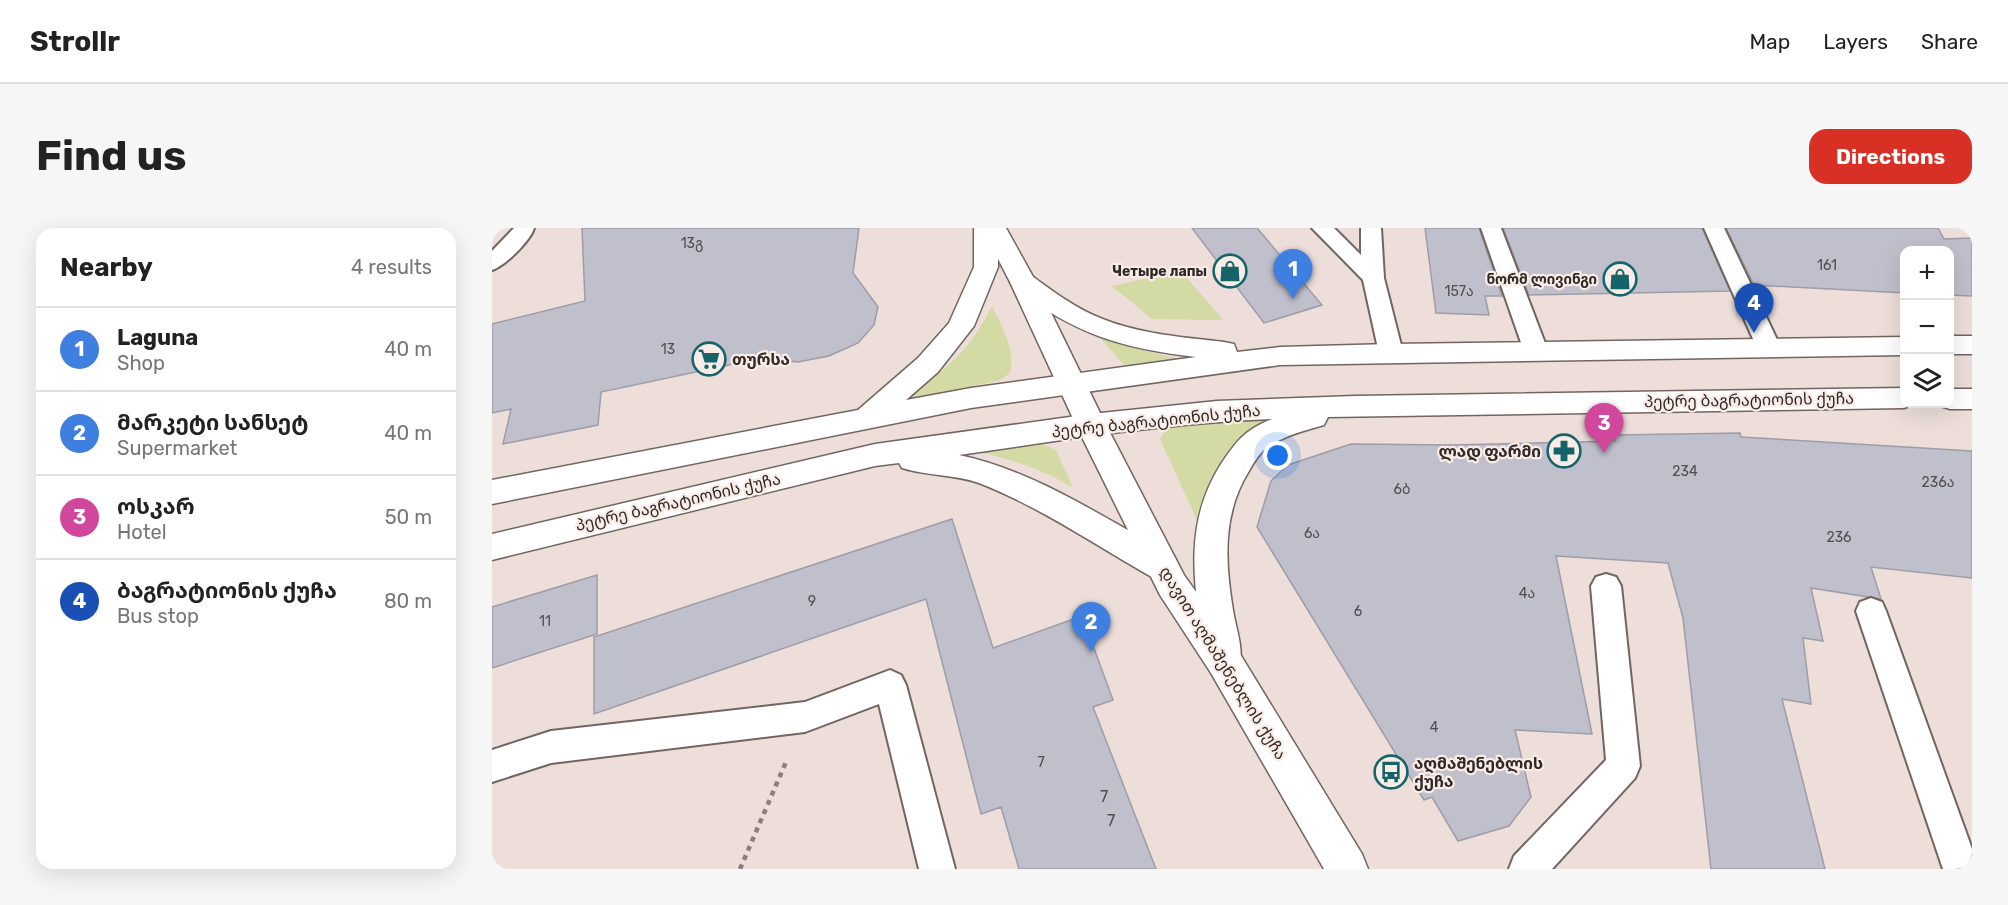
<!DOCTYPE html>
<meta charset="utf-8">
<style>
:root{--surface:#fff;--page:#f6f6f6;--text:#222;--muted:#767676;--line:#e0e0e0;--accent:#d93025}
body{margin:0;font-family:Rubik,"Noto Sans Georgian",sans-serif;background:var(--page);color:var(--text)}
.controls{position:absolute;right:18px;top:18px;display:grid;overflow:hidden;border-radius:12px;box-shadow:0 6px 24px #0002}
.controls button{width:54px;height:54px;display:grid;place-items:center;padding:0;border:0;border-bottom:2px solid var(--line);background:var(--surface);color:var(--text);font:30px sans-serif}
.you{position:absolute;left:786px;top:228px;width:21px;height:21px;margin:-15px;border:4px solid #fff;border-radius:50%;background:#1a73e8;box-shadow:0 0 0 9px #1a73e833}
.badge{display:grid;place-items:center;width:39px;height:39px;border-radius:50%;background:var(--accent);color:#fff;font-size:20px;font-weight:700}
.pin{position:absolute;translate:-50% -50px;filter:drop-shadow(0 2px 3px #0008)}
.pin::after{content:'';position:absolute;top:32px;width:21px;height:18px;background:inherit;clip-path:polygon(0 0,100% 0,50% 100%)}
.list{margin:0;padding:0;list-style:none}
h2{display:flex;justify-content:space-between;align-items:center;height:78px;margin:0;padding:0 24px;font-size:26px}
h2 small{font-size:20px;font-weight:400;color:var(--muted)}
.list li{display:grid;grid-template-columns:39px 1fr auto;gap:18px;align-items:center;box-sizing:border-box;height:84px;padding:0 24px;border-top:2px solid var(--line)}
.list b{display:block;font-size:22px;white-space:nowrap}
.list p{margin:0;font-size:20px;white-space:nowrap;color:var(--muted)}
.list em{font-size:20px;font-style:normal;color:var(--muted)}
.icon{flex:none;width:33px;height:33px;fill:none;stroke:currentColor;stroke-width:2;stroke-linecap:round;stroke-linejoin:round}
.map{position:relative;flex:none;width:1480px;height:641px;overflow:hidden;border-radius:18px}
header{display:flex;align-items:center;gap:36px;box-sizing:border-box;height:84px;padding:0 30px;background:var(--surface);border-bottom:2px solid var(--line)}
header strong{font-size:28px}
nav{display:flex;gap:33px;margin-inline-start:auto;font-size:21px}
.intro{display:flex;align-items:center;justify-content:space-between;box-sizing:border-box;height:144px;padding:0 36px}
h1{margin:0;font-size:42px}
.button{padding:15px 27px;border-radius:18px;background:var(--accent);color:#fff;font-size:21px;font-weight:700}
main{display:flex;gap:36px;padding:0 36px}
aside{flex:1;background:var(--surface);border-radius:18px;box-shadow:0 6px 24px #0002}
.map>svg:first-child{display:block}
.green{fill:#d4daa4}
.building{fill:#c0bfcc;stroke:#9d9ca8;stroke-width:1.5}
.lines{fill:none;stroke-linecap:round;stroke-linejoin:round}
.service-casing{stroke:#726560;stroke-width:4}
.tertiary-casing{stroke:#726560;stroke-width:3}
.primary-casing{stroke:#726560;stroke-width:3}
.path{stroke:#897f7c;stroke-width:4.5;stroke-dasharray:5 5;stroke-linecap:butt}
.service{fill:#fff;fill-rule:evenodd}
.tertiary{fill:#fff;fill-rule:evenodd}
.primary{fill:#fff;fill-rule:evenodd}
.labels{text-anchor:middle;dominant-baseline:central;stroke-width:4.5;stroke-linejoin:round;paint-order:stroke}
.number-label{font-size:14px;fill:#524e50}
.far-poi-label{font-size:14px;font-weight:bold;fill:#2e2927;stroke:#fbebe6;text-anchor:end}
.poi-label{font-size:16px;font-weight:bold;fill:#2e2927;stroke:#fbebe6;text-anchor:start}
.street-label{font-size:16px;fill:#2e2927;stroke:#fbebe6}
.near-number-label{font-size:16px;fill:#524e50}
</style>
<header>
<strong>Strollr</strong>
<nav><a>Map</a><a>Layers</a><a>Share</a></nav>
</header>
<div class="intro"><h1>Find us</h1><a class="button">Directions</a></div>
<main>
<aside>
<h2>Nearby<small>4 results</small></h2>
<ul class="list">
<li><span class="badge" style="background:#3f7fe0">1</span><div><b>Laguna</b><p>Shop</p></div><em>40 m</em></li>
<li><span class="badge" style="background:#3f7fe0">2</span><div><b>მარკეტი სანსეტ</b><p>Supermarket</p></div><em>40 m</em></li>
<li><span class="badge" style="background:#d1479c">3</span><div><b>ოსკარ</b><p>Hotel</p></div><em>50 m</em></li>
<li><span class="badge" style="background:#1a4fb4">4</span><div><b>ბაგრატიონის ქუჩა</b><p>Bus stop</p></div><em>80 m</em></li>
</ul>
</aside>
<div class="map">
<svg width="1480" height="641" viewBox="0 0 1480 641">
<rect width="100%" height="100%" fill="#edded9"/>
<path class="green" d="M 689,43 L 731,92 L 660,91 L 620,58 Z
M 500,78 C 510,99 524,122 518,145 L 506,153 L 407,172 C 453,143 475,127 500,78 Z
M 601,102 L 636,118 L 687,131 L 632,137 Z
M 788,188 L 709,301 L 668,211 L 676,198 Z
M 544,213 L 564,222 L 581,260 C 552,242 522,232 488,224 Z"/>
<path class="building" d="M 90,0 L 367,0 L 361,45 L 386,79 L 382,97 L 366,115 L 337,128 L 306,134 L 270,130 L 109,164 L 106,197 L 11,216 L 19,181 L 0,185 L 0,96 L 93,73 Z
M 700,0 L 765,0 L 830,77 L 772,95 Z
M 933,0 L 987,0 L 1010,68 L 993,68 L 997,87 L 944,85 Z
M 1011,0 L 1210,0 L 1238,63 L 1037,67 Z
M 1234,0 L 1446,0 L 1452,11 L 1480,10 L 1480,68 L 1458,67 L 1458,22 L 1413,22 L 1413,65 L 1262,57 Z
M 1248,205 L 1249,209 L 1480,223 L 1480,350 L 1379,339 L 1389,371 L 1319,360 L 1331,413 L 1311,410 L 1319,476 L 1290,471 L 1333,641 L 1219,641 L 1191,390 L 1176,335 L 1064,328 L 1100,506 L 1023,502 L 1039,569 L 1017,598 L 966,613 L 940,569 L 932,572 L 765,299 L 779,253 L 796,237 L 859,216 L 961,217 L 1123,213 L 1122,207 Z
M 460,291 L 501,420 L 590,388 L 621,472 L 601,479 L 664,641 L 527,641 L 509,579 L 489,586 L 434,371 L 102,486 L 102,409 Z
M 105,347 L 105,406 L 0,440 L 0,379 Z"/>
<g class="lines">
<g class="service-casing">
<path id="service" d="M 22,0 L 42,0 C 39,12 12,39 0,42 L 0,23 Z
M 820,0 L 842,0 L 869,27 L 869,0 L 889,0 L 892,50 L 911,125 L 907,131 L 899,133 L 891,131 L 887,125 L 871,52 Z
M 989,0 L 1009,0 L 1056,123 L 1052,129 L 1044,131 L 1036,129 L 1032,123 Z
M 1212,0 L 1232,0 L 1289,120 L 1285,126 L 1277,128 L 1269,126 L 1265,120 Z
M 1114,346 L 1124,349 L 1129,358 L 1148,538 L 1143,550 L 1060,641 L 1017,641 L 1022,628 L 1114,532 L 1099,358 L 1104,349 Z
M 1379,370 L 1390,374 L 1394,383 L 1480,621 L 1480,641 L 1451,641 L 1364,383 L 1368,374 Z
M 398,442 L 409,447 L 414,457 L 463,641 L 427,641 L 387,476 L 313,504 L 59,535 L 0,554 L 0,522 L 59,503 L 313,474 Z"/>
</g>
<g class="tertiary-casing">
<path id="tertiary" d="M 490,0 L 514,0 L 544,54 L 614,197 L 692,347 L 745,421 L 870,626 L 876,641 L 832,641 L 719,445 L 668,367 L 584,197 L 518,54 Z"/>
</g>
<g class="primary-casing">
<path id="primary" d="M 482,0 L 506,0 L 506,39 L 482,98 L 446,144 L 414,172 L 479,160 L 704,129 C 627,120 584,106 522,60 L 518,54 L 522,48 L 531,46 L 540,48 C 562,64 583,80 608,90 C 647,106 690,109 732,114 L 742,116 L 745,124 L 788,119 L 899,116 L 1412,109 L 1412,127 L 788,137 L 479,180 L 0,276 L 0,252 L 366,182 L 426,130 L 457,95 L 482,39 Z
M 1458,108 L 1480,108 L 1480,126 L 1458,126 Z
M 1412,160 L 1412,176 L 1423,176 L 1412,180 L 836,189 L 832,197 C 812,203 790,208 773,221 C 766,227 761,236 757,243 C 730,286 733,334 741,382 C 744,402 754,425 745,445 L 732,449 L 719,445 L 714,433 C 703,363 689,299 729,236 C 745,212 753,202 780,191 C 675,195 571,212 467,227 C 544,243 613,291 682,328 L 687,338 L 682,348 L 670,352 L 658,348 C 602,316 548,279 487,255 C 462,246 435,248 410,240 L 407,235 L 383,238 L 0,332 L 0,306 L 383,216 L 599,186 L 725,173 L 863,168 Z
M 1458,161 L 1480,161 L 1480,181 L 1458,181 L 1448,178 L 1446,176 L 1458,176 Z"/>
</g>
<path class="path" d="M 248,641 L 294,534"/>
<use href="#service" class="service"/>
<use href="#tertiary" class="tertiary"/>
<use href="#primary" class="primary"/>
</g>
<defs>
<g id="shop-ring" transform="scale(1.725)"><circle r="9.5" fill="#fbebe6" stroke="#15646a" stroke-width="1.5"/><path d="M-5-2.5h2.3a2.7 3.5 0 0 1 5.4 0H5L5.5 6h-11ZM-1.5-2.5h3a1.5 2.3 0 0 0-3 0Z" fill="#15646a"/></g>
<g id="supermarket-ring" transform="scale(1.725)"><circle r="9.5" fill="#fbebe6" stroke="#15646a" stroke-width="1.5"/><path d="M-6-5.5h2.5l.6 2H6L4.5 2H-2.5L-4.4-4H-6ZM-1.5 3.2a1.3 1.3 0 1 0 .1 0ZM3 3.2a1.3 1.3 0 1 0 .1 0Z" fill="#15646a"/></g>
<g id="pharmacy-ring" transform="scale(1.725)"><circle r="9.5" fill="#fbebe6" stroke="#15646a" stroke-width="1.5"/><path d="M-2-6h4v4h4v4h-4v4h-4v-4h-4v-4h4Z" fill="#15646a"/></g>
<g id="bus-ring" transform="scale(1.725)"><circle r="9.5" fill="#fbebe6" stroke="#15646a" stroke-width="1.5"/><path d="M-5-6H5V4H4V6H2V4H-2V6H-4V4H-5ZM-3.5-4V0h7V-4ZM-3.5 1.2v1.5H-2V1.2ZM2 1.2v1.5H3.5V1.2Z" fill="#15646a"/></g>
</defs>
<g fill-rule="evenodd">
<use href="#shop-ring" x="738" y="43"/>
<use href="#shop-ring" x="1128" y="51"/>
<use href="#supermarket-ring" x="217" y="131"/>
<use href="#pharmacy-ring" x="1072" y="223"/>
<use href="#bus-ring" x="899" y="544"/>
</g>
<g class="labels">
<g class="number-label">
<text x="200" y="15">13გ</text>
<text x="1335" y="37">161</text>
<text x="967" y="63">157ა</text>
<text x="176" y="121">13</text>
<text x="1193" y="243">234</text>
<text x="1446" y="254">236ა</text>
<text x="910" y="261">6ბ</text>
<text x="820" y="305">6ა</text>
<text x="1347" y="309">236</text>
<text x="1035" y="365">4ა</text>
<text x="320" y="373">9</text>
<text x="866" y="383">6</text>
<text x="53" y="393">11</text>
<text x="942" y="499">4</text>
<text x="549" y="534">7</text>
</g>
<g class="far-poi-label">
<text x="715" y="43">Четыре лапы</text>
<text x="1105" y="51">ნორმ ლივინგი</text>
</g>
<g class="poi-label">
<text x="240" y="131">თურსა</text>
<text x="1049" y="223" text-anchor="end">ლად ფარმი</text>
<text x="922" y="535">აღმაშენებლის<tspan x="922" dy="18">ქუჩა</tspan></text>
</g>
<g class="street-label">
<text transform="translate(1257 172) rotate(-1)">პეტრე ბაგრატიონის ქუჩა</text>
<text transform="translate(664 193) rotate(-6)">პეტრე ბაგრატიონის ქუჩა</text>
<text transform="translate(186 274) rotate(-13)">პეტრე ბაგრატიონის ქუჩა</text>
<text transform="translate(731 435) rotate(58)">დავით აღმაშენებლის ქუჩა</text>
</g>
<g class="near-number-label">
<text x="612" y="568">7</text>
<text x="619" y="592">7</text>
</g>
</g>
</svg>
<div class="controls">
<button>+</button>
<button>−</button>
<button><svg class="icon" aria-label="layers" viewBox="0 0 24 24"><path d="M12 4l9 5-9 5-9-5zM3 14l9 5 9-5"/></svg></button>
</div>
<div class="you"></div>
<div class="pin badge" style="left:801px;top:71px;background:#3f7fe0">1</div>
<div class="pin badge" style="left:599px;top:424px;background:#3f7fe0">2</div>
<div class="pin badge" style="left:1112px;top:225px;background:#d1479c">3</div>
<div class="pin badge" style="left:1262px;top:105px;background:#1a4fb4">4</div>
</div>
</main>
